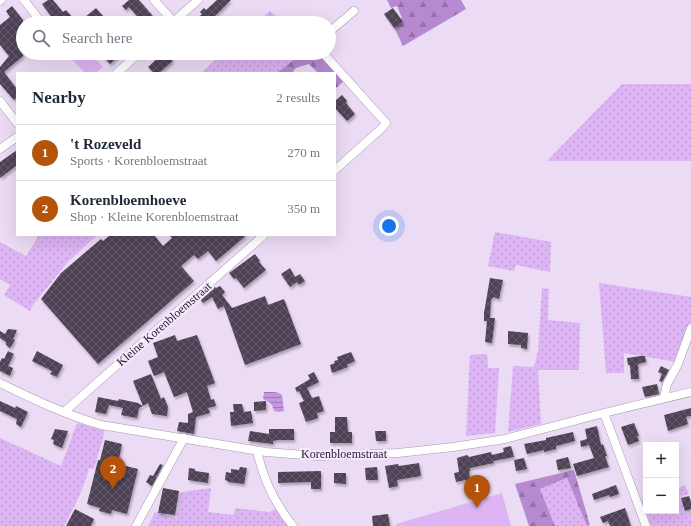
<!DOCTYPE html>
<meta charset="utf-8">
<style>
:root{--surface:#fff;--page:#f2f2f3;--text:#1f2937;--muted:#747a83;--line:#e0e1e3;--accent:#b45309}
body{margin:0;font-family:"Times New Roman",serif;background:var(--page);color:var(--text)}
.controls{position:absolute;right:12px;bottom:12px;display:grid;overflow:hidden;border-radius:0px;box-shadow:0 4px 16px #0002}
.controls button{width:36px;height:36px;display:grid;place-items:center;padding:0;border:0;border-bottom:1px solid var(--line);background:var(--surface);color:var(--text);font:20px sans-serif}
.you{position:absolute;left:389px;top:226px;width:14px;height:14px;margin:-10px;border:3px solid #fff;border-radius:50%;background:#1a73e8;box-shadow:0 0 0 6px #1a73e833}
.badge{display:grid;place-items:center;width:26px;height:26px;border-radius:50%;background:var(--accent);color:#fff;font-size:13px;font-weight:700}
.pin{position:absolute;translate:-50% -33px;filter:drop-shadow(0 1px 2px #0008)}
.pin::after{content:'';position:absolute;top:21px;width:14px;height:12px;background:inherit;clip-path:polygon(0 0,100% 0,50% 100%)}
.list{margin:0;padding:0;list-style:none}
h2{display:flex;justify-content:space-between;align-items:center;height:52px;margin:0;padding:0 16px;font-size:17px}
h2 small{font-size:13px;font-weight:400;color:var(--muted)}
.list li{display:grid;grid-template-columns:26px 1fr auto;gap:12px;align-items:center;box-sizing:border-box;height:56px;padding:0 16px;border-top:1px solid var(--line)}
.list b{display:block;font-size:15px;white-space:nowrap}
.list p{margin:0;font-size:13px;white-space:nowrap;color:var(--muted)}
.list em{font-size:13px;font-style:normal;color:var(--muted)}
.icon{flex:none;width:22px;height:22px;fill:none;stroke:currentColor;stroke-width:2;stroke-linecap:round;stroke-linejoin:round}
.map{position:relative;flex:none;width:691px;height:526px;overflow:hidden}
.search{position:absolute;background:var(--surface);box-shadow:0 4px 16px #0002;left:16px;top:16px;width:320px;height:44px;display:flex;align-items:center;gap:10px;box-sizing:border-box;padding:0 14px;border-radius:22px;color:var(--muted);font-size:15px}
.panel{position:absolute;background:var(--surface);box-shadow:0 4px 16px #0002;left:16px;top:72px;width:320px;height:164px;border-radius:0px}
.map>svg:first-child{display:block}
.grass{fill:url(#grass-dots)}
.forest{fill:url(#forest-firs)}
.park{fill:#ddb4f4}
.water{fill:url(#water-rules)}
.building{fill:url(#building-cross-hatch);filter:url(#shadow)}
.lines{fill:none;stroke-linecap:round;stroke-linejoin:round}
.minor-casing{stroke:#a698af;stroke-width:9}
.minor{stroke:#fff;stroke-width:8}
.labels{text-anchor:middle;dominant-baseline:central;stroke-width:4;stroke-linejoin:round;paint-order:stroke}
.street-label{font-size:12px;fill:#29242d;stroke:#f6eafe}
</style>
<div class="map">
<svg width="691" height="526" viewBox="0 0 691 526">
<defs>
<pattern id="grass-dots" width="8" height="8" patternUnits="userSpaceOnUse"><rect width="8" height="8" fill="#ddb4f4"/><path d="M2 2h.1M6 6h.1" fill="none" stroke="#be9bd2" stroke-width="1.8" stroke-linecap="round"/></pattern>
<pattern id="forest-firs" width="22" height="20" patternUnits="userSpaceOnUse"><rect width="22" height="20" fill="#b789d1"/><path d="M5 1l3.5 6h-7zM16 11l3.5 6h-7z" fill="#9570aa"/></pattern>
<pattern id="water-rules" width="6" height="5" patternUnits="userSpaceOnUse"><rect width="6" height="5" fill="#c596df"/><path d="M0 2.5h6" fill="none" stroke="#a07ab5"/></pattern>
<pattern id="building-cross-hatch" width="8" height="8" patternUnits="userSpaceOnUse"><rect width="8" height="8" fill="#4e4256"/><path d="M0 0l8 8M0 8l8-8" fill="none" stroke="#655b6b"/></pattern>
<filter id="shadow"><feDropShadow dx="1.5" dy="2.5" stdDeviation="1" flood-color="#0004"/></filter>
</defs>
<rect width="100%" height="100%" fill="#ebdbf4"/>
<path class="grass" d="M 270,11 L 285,23 L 256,23 Z
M 223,53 L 302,53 L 277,73 L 201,73 Z
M 622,84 L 691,84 L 691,161 L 547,161 Z
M 495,232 L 551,242 L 550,272 L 516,265 L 514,271 L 488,266 Z
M 39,235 L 97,235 L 67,263 L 32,306 L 30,311 L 4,295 L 10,285 L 0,279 L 0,242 L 26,256 Z
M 599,283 L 691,297 L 691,321 L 676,362 L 624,353 L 624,373 L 606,373 Z
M 542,288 L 549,289 L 548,320 L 580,323 L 579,370 L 538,370 L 541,424 L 508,432 L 513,366 L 534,367 L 538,351 Z
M 487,354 L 488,368 L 499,368 L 495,433 L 466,436 L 470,355 Z
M 77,423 L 105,431 L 94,469 L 89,468 C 84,489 74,507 64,526 L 0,526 L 0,438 L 61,466 Z
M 567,478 L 587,526 L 555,526 L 540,489 Z
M 685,485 L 689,494 L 680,497 L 687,515 L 691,513 L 691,526 L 651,526 L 641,501 L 646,499 L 646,511 L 676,511 L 676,489 Z
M 211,488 L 208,512 L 234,515 L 235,508 L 269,512 L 277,508 L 290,526 L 148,526 L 155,512 L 177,519 L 181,492 Z"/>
<path class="forest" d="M 387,0 L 461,0 L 466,9 L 403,46 L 392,23 L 402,18 L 397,6 L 391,8 Z
M 302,53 L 318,53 L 344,81 L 335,89 L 335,73 L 318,73 L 309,64 L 296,68 L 292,73 L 277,73 Z
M 574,470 L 590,525 L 587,526 L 567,478 L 540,489 L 555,526 L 529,526 L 515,484 Z"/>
<path class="park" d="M 69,53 L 90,53 L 103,67 L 96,73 L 85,73 L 68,55 Z
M 502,493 L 511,526 L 396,526 L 396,524 Z"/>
<path class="water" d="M 264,392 C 270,392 278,391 282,395 L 284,411 L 279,412 L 274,411 C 271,401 271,404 263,399 Z"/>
<path class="building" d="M 48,0 L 53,0 L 63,12 L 66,10 L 73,18 L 66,23 L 56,23 L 42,4 Z
M 129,0 L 139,0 L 159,23 L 143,23 L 129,7 L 126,10 L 122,6 Z
M 217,0 L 231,0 L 208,23 L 192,23 L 202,14 L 200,12 L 204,8 L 206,10 Z
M 12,6 L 23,20 L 23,56 L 4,72 L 17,89 L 17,97 L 14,100 L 0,84 L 0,67 L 9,56 L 0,45 L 0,25 L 10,17 L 6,11 Z
M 96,8 L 103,16 L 100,18 L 105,23 L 90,23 L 85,17 Z
M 393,8 L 403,22 L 394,28 L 384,14 Z
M 106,53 L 121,53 L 110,64 L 103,56 Z
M 163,53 L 165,53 L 173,61 L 159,73 L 154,73 L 148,67 Z
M 342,95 L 347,101 L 346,103 L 355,114 L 347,121 L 335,108 L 335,101 Z
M 17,150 L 17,165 L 0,178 L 0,162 Z
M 110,235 L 154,235 L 163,246 L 172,238 L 169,235 L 247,235 L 216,261 L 208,251 L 198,259 L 194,255 L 181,266 L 194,281 L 98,364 L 41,299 L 61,273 L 101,239 L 103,241 Z
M 255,254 L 260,261 L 259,262 L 266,270 L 244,288 L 236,278 L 234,279 L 229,273 Z
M 290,268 L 295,277 L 300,274 L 305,281 L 299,285 L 297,282 L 290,287 L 281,274 Z
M 490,278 L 503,280 L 499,299 L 493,297 L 492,299 L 491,299 L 490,318 L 495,318 L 492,343 L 485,342 L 487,321 L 484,321 L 484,313 Z
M 220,286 L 225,292 L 222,295 L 232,308 L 265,296 L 268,305 L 284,299 L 301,344 L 245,365 L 224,306 L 218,309 L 212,297 L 203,303 L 200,299 L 215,287 L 216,288 Z
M 8,329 L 17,330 L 13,339 L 15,340 L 10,348 L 6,345 L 6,342 L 0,338 L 0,331 L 5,334 Z
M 508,331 L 528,333 L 527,349 L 521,348 L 521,345 L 508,344 Z
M 175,335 L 177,341 L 197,335 L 215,383 L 207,386 L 211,400 L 214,399 L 216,406 L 208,408 L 210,413 L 196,417 L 194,434 L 177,431 L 179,422 L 188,423 L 188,414 L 193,412 L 187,392 L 174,397 L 164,372 L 154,376 L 148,361 L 158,357 L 153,343 Z
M 8,351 L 14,354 L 8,366 L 13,368 L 10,376 L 0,371 L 0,362 L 2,358 L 4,359 Z
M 37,351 L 63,365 L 57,377 L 50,374 L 52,371 L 32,361 Z
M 351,352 L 355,361 L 347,365 L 348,367 L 332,373 L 330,365 L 335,363 L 334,361 L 338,360 L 337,357 Z
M 641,356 L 645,356 L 646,362 L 638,364 L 639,379 L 631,379 L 630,365 L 628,365 L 627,358 Z
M 661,366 L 669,370 L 662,382 L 659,381 L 662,374 L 658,372 Z
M 314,372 L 319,382 L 307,388 L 312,398 L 319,396 L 324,411 L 317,413 L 318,418 L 306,422 L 299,403 L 304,401 L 299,391 L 297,392 L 295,388 L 310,379 L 308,375 Z
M 151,374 L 161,399 L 164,397 L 168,407 L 167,416 L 152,414 L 148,403 L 139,408 L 137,418 L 121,415 L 123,408 L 109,405 L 106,414 L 95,412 L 98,397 L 118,401 L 119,399 L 138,403 L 143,406 L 133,381 Z
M 657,384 L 659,394 L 645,397 L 642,387 Z
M 0,401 L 15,408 L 16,406 L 28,412 L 21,427 L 16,424 L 17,419 L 0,411 Z
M 266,401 L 266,410 L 254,411 L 254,402 Z
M 233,404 L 242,404 L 244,412 L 251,411 L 253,423 L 231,426 L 230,412 L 234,412 Z
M 691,408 L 691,416 L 686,417 L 688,424 L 668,431 L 664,415 Z
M 335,417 L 347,417 L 348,432 L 352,432 L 352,443 L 330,443 L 330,432 L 335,432 Z
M 634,423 L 639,436 L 637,436 L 639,441 L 628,445 L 621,427 Z
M 597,426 L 601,445 L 603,444 L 607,456 L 605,456 L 609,467 L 577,476 L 573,464 L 594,458 L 589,445 L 581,447 L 580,441 L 587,439 L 585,429 Z
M 55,429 L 68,431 L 62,448 L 53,444 L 54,440 L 51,439 Z
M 269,429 L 294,429 L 294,440 L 278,440 L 273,441 L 273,444 L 248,441 L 250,431 L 269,434 Z
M 375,431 L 386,431 L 386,441 L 376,441 Z
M 573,432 L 575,441 L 556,446 L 556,449 L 544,452 L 544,450 L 527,454 L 524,444 L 546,440 L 546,438 Z
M 105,440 L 122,444 L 118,464 L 138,469 L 127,514 L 112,510 L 111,514 L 99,511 L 100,508 L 87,504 L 98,460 L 100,460 Z
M 511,446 L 514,457 L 493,461 L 494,463 L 470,468 L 470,471 L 469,471 L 470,479 L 456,482 L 454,473 L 459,472 L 457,458 L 467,455 L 469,457 L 491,452 L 492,455 L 504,452 L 503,448 Z
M 568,457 L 571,468 L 558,470 L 556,460 Z
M 524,458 L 527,469 L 516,471 L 514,460 Z
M 419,463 L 421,476 L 397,480 L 398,486 L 389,488 L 385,466 L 398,464 L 399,466 Z
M 160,464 L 163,465 L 152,486 L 146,482 L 150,475 L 153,476 Z
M 240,467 L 247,468 L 244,484 L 228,482 L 228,481 L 225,480 L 226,472 L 231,473 L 231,469 L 239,470 Z
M 377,467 L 378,480 L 366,480 L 365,468 Z
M 189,468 L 195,469 L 195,471 L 209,473 L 208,483 L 188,480 Z
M 321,471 L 321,489 L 311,489 L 311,482 L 278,483 L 278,472 Z
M 334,473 L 346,473 L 346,484 L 334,483 Z
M 616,485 L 619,494 L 610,497 L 609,495 L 594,500 L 592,494 Z
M 163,488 L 179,491 L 175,515 L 158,513 Z
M 689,496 L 691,502 L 691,509 L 685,511 L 681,498 Z
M 625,508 L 631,526 L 610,526 L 608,521 L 603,523 L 600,517 Z
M 75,509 L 94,519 L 91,526 L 66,526 Z
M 388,514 L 390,526 L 373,526 L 372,516 Z"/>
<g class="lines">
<g class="minor-casing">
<path id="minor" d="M 24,0 L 42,23
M 154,0 L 174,22
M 0,1 L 1,0
M 172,23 L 198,0
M 329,32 L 354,11
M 323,53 L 386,123 L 382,128 L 335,170
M 117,73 L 139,53
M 0,101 L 17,123
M 0,149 L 17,137
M 0,383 C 33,399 66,415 101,425 L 266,452 L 318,456 L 398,453 L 453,447 L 505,439 L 604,413 L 691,392
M 664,398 L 667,384 L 678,364 L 691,328
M 64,412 L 264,235
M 604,413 L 646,526
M 257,451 C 263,478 275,504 293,526
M 136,526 L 184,438"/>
</g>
<use href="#minor" class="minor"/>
</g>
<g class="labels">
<g class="street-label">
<text transform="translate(164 324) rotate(-41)">Kleine Korenbloemstraat</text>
<text x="344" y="454">Korenbloemstraat</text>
</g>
</g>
</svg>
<div class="controls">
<button>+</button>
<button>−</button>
</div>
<div class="you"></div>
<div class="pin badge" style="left:477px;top:508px">1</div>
<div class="pin badge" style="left:113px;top:489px">2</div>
<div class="search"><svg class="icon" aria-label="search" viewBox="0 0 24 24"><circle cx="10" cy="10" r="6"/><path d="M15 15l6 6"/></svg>Search here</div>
<section class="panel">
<h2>Nearby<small>2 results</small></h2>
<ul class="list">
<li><span class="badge">1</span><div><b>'t Rozeveld</b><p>Sports · Korenbloemstraat</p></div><em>270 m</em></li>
<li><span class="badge">2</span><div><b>Korenbloemhoeve</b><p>Shop · Kleine Korenbloemstraat</p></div><em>350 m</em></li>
</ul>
</section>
</div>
